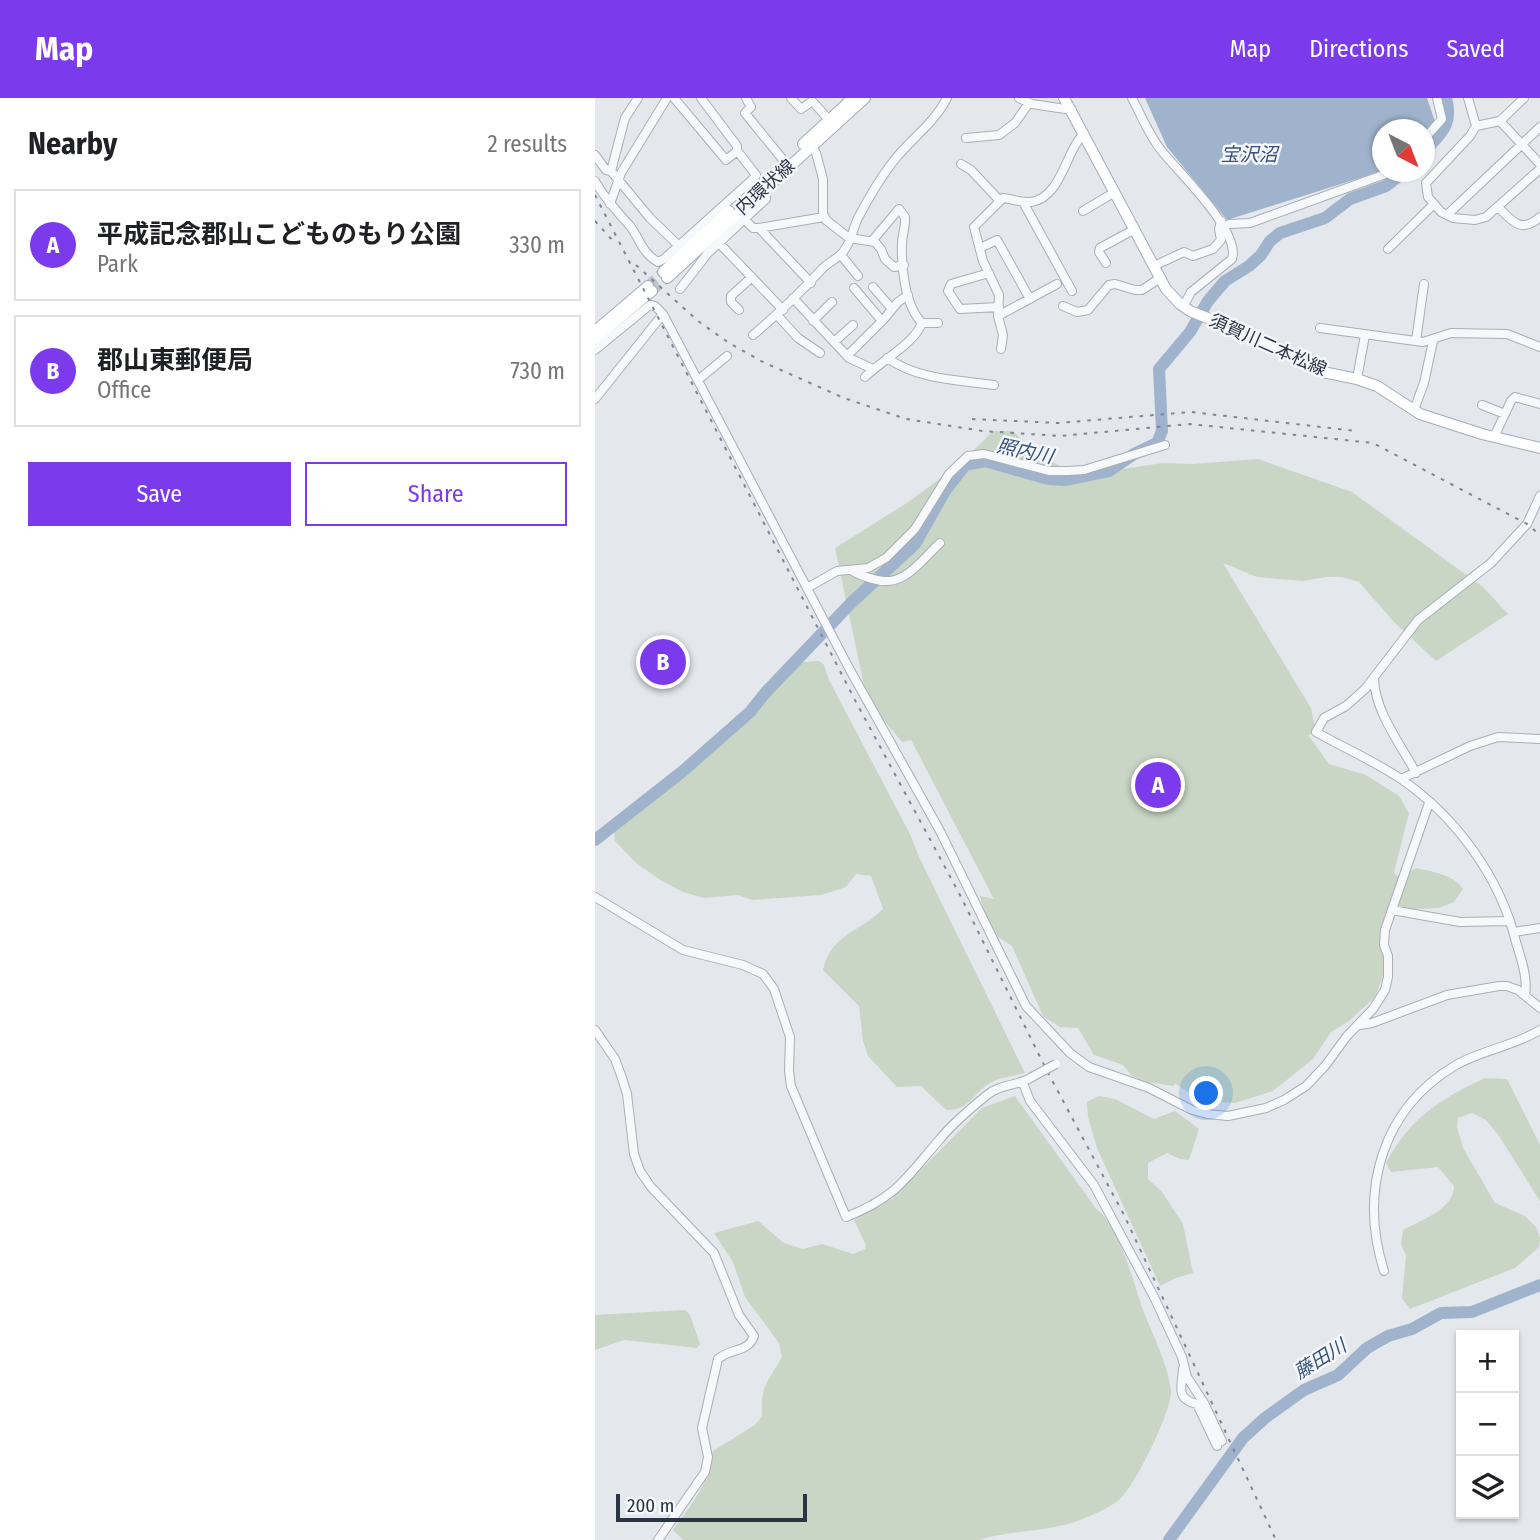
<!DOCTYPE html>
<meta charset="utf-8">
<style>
:root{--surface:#fff;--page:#f6f6f6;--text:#202124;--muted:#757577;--line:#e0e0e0;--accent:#7c3aed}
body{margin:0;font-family:"Fira Sans Condensed","Noto Sans JP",sans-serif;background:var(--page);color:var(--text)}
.controls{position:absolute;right:21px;bottom:21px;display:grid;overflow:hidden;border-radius:0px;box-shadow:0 2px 5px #0004}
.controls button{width:63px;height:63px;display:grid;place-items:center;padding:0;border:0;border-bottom:2px solid var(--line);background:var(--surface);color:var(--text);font:35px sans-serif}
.compass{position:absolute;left:777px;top:21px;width:63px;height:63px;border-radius:50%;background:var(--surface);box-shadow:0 2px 5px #0004;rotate:138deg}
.scale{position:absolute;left:21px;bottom:18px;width:191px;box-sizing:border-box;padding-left:7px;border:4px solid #2b3445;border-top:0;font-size:19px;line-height:24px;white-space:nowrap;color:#2b3445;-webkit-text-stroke:5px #f4f6f9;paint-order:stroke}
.you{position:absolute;left:612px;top:996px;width:24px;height:24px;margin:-18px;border:5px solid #fff;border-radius:50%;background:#1a73e8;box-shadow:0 0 0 10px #1a73e833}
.badge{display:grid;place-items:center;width:46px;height:46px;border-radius:50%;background:var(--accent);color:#fff;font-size:23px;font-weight:700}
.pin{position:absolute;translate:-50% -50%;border:4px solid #fff;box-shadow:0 2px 7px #0006}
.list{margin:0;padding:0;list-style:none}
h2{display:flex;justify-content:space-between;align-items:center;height:91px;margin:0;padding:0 28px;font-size:30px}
h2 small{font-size:23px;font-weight:400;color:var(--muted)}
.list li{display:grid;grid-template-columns:46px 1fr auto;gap:21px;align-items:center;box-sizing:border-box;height:112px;margin:0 14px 14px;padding:0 14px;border:2px solid var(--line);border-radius:0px}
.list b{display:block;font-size:26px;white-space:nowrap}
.list p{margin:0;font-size:23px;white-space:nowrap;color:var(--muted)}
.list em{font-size:23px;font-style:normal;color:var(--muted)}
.actions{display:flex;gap:14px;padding:21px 28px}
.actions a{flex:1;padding:16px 0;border:2px solid var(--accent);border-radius:0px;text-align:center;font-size:24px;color:var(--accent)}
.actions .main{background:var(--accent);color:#fff}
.icon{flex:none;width:38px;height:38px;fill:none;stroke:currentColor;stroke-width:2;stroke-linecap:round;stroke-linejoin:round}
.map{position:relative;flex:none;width:945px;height:1442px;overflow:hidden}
header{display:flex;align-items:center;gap:42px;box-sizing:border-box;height:98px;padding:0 35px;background:var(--accent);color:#fff}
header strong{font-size:33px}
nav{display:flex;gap:38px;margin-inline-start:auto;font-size:24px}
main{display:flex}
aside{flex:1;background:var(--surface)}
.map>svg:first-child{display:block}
.green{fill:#c9d6c5}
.water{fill:#9fb4cc}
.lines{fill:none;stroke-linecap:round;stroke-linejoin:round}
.river{stroke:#9fb4cc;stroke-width:12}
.major-tunnel{stroke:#bfc3cb;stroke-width:10;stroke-dasharray:10 5;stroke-linecap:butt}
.minor-casing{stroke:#a9aeb7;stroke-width:10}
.major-casing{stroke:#a3abb8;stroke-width:12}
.minor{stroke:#f7f8fa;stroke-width:8}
.major{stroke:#fff;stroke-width:10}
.rail{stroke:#7d8696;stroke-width:2;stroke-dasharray:3.5 7;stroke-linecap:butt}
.minor-bridge-casing{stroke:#a9aeb7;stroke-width:10;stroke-linecap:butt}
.minor-bridge{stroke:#f7f8fa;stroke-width:8}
.labels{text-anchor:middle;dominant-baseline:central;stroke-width:5;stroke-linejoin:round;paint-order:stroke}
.street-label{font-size:18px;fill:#2b3445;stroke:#f4f6f9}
.water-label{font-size:19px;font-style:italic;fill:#34527a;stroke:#f4f6f9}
</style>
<header>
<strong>Map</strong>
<nav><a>Map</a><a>Directions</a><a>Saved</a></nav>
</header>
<main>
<aside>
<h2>Nearby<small>2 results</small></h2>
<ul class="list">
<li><span class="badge">A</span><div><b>平成記念郡山こどものもり公園</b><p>Park</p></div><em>330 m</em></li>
<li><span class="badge">B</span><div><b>郡山東郵便局</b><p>Office</p></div><em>730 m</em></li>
</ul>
<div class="actions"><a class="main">Save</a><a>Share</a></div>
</aside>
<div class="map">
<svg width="945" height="1442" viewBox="0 0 945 1442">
<rect width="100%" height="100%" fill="#e4e7ec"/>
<path class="green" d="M 398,333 L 418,333 L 436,351 L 470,371 L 494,376 L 568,365 L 598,366 L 663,361 L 757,394 L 888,489 L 913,516 L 841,563 L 799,524 L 764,484 L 747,479 L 731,479 L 708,483 L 662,479 L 628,465 L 716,610 L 721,634 L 713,637 L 734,666 L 771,677 L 804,698 L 814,715 L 799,775 L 805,780 L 821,770 C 837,774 858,776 868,791 L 859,804 L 844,810 L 792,812 L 789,819 L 788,878 L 780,899 L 754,923 L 736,934 L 718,961 L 678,993 L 640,1005 L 607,1003 L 579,985 L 579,988 L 551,984 L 537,978 L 528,967 L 499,957 L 483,930 L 465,929 L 448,918 L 417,848 L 403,839 L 391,821 L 385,798 L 399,801 L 316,642 L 307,644 L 272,602 L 240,450 L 312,405 L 365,366 Z
M 224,563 L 229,567 L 234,582 L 315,736 L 324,759 L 430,975 C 419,978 406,979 397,984 C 378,993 376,1013 351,1012 L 326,988 L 302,989 L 273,958 L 268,943 L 264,908 L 228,872 C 236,836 264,835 288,811 L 276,778 L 261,776 L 251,789 L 226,797 L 157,802 L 143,797 L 108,800 L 88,794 L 67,783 L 41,765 L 20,743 L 19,730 L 124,649 L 183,582 L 208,564 Z
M 890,980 L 912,981 L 945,1047 L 945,1103 L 904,1038 L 891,1022 L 877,1015 L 863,1020 L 862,1029 L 868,1050 L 900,1105 L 930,1118 L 941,1129 L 945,1140 L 944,1149 L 920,1170 L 815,1211 L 807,1200 L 811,1157 L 806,1147 L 808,1132 C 826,1122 859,1111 859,1088 L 843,1069 L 796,1074 L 791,1065 C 815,1020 845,1001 890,980 Z
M 420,998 L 502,1112 C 524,1127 539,1186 548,1212 C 558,1238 572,1264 576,1292 C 578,1311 540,1388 525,1401 C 516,1409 498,1417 487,1421 C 454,1435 417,1431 384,1442 L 88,1442 L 78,1432 C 96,1407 115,1385 118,1353 L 160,1327 L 167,1318 C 165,1289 173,1283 187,1259 L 184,1245 L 150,1199 L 138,1164 L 119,1135 L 163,1123 L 189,1145 L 208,1151 L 227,1146 L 258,1156 L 270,1151 L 271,1147 L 259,1122 L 297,1101 L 387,1010 Z
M 504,998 L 520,1001 L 559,1021 L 580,1013 L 604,1031 L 594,1062 L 585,1061 L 572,1055 L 553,1065 L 553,1081 L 567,1094 L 588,1126 L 598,1175 L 581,1180 L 565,1188 L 502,1050 L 493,1019 L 492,1004 Z
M 90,1212 L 95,1217 L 105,1246 L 102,1250 L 29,1242 L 0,1252 L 0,1217 Z"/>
<path class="water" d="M 550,0 L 832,0 L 840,24 L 830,35 L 830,32 L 788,32 L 787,73 L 632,122 L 572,49 Z"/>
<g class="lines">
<path class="river" d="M 830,53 C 847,34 858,27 851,0
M 0,742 L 88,673 L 155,614 L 171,594 L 257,504 L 320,446 L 350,393 L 370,367 L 390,363 L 453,381 L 470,382 L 514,373 L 539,356 L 562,345 L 567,333 L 564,271 L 595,234 L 613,203 L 630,183 L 654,168 L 666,157 L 675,143 L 685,135 L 730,120 L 755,101 L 791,88 L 809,74
M 574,1442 L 648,1340 L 670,1320 L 709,1292 L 743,1277 L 772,1250 L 793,1238 L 817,1231 L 846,1215 L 877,1214 L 945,1187"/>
<path class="major-tunnel" d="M 53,188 L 68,174
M 57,193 L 72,180"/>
<g class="minor-casing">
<path id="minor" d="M 43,0 L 30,20 L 16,73 L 55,120 L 84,148
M 106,0 L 142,48 L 142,54
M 151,0 L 156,9 L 150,15 L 189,63
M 196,0 L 206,11 L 216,4 L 218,4 L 234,22
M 424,0 L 437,6 L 477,12
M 537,0 C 546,17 554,37 566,52 C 584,75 646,133 637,161 L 596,194 L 588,209
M 873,0 L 881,28 L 875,38 L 831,85 L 833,99 L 846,114 L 858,120 L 880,122 L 891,119 L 945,71
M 905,23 L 929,0
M 881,28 L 905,23 L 945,66
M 371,40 L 404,37 L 420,25 L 434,5
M 830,40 L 847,21 L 842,0
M 216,47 L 221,55 L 228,81 L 228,115 L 231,122 L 254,140 L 280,144 L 286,151 L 290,161 L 299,169 L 309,167
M 0,57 L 11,72 L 16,73
M 366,66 L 376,72 L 405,103
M 0,83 C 9,100 22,113 35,128 C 45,141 47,155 63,164 L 69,161 L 158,81 L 161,77 L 144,55 L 141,54 L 131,62 L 79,0
M 428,104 L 477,193
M 15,106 L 26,75 L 72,0
M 903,109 C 917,123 926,136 945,119
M 488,113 L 520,94
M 852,117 L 945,29
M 149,121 L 158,130 L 164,130 L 229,119
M 630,128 L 634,126 L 655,125 L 796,74
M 164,130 L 216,185
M 277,143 L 304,111 L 310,119 C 311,129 307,136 307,146 C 306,169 310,208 327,225 L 343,225
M 124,145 L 188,212
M 385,150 L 402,142 L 435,201
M 793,151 L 839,106
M 246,157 L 263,178
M 511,165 L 504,154 L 505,150 L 540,131
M 559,168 L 589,154 L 598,158 L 618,151 L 626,142 L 624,131 L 626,123
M 394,175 L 356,186 L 353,193 L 365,211 L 404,209
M 278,189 L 297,211
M 259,190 L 287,223
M 85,191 L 113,155 L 171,101 L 171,97 L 158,81
M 198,200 L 254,260 L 278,271
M 468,208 L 482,214 L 493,212 L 514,187 L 520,186 L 540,192 L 547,192 L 565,180
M 144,212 L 136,204 L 136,198 L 157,179
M 182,217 L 203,240 L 225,255
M 403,218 L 462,186
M 218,223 L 237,204
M 725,230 L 828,244 L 856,235 L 912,236 L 945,249
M 158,237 C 183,216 206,194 227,171 C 233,164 243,161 248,154 C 256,145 258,130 263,120 C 273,101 284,82 297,65 C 314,42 339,26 352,0
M 821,243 L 829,186
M 239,244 L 258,227
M 406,251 L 408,237 L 403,218 L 404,197 L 388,163 L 379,129 L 408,100 C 418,101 426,105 436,104 C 467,99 470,54 489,35
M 0,252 L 55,207 L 60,208 L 68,216 L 255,572 L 345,733 L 431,908 L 475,955 L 494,969 L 554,990 L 597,1012 L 612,1016 L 633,1018 L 671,1010 L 689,1002 L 711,988 L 730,968 L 752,938 L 778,911 L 790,892 L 793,879 L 793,858 L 789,847 L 790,832 L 834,705
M 252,258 L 289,221 L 303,204 L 313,197
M 292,260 C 324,282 363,282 399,287
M 270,279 C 287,262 319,246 327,225
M 762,281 L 770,237
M 103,282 L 132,258
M 0,301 L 68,216
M 887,307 L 910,316
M 819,312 L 829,285 L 838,243
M 899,339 L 916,303 L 920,299 L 945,306
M 256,472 C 264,477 273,480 282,482 C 310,489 326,462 345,445
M 212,490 L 242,473 L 273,470 L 291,460 L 320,431 L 354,376 L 373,358 L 389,356 L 454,373 L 473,373 L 489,372 L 570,347
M 779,581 C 780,614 806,647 821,675
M 806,681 L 875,648 L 903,639 L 945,641
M 0,799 L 88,852 L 148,867 L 168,876 L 179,891 L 195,939 L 194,973 L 196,988 L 251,1119 C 302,1099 311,1080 345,1041 C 358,1025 376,1010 392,997 C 405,986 423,988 437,979
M 797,812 L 865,824 L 915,823
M 919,834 L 945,830
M 930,897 C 933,879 926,861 921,844 C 905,779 861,719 806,681 C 779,663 749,650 721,634 L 729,620 L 751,608 L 770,591 L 823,522 L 896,465 L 932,426 L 945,398
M 765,927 L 777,925 L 852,897 L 904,888 L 912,888 L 923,892 L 945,910
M 0,932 L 20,961 L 27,980 L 32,996 L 39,1056 L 45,1073 L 56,1089 L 119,1155 L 144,1217 L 159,1238 C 153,1255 135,1250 123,1261 L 107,1330 L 113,1359 L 110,1374 L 63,1442
M 428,985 L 435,1003 L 499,1087 L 559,1199 L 587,1259 L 592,1279 L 609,1305 L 627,1343
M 789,1173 C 764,1094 786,1011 861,967 C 887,952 919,948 945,932
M 588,1271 C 587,1289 580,1301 602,1306 L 622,1348"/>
</g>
<g class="major-casing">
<path id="major" d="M 469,0 L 571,191 L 585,206 L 595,213 L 675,245 L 728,274 L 762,281 L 782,288 L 825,316 L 887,336 L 945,350
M 208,46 L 258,0
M 68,174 L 134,113
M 72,180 L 270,0
M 0,233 L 53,188
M 0,241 L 57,193"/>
</g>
<use href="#minor" class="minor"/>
<use href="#major" class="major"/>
<path class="rail" d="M 0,97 L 261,604 L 365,797 L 451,971 L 529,1117 L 681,1442
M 0,123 L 19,144
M 41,167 L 103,223 L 134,245 L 168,264 L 249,300 L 311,321 L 388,333 L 465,338 L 595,326 L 778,345 L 932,426 L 945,437
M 377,321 L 463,325 L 596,314 L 761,333"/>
<g class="minor-bridge-casing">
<path id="minor-bridge" d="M 437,979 L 461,966"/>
</g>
<use href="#minor-bridge" class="minor-bridge"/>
</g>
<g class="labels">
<g class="street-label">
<text transform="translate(170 89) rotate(-42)">内環状線</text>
<text transform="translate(673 247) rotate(24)">須賀川二本松線</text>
</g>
<g class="water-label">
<text x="654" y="56">宝沢沼</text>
<text transform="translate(430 353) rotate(12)">照内川</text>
<text transform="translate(725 1261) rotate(-32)">藤田川</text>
</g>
</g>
</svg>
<div class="controls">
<button>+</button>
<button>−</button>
<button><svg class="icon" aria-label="layers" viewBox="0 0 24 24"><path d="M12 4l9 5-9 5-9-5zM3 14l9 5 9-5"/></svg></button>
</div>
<svg class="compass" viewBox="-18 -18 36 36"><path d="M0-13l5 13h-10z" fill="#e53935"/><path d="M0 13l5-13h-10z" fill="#757577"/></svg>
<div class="scale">200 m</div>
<div class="you"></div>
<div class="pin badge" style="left:563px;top:687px">A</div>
<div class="pin badge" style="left:68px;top:564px">B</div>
</div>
</main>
